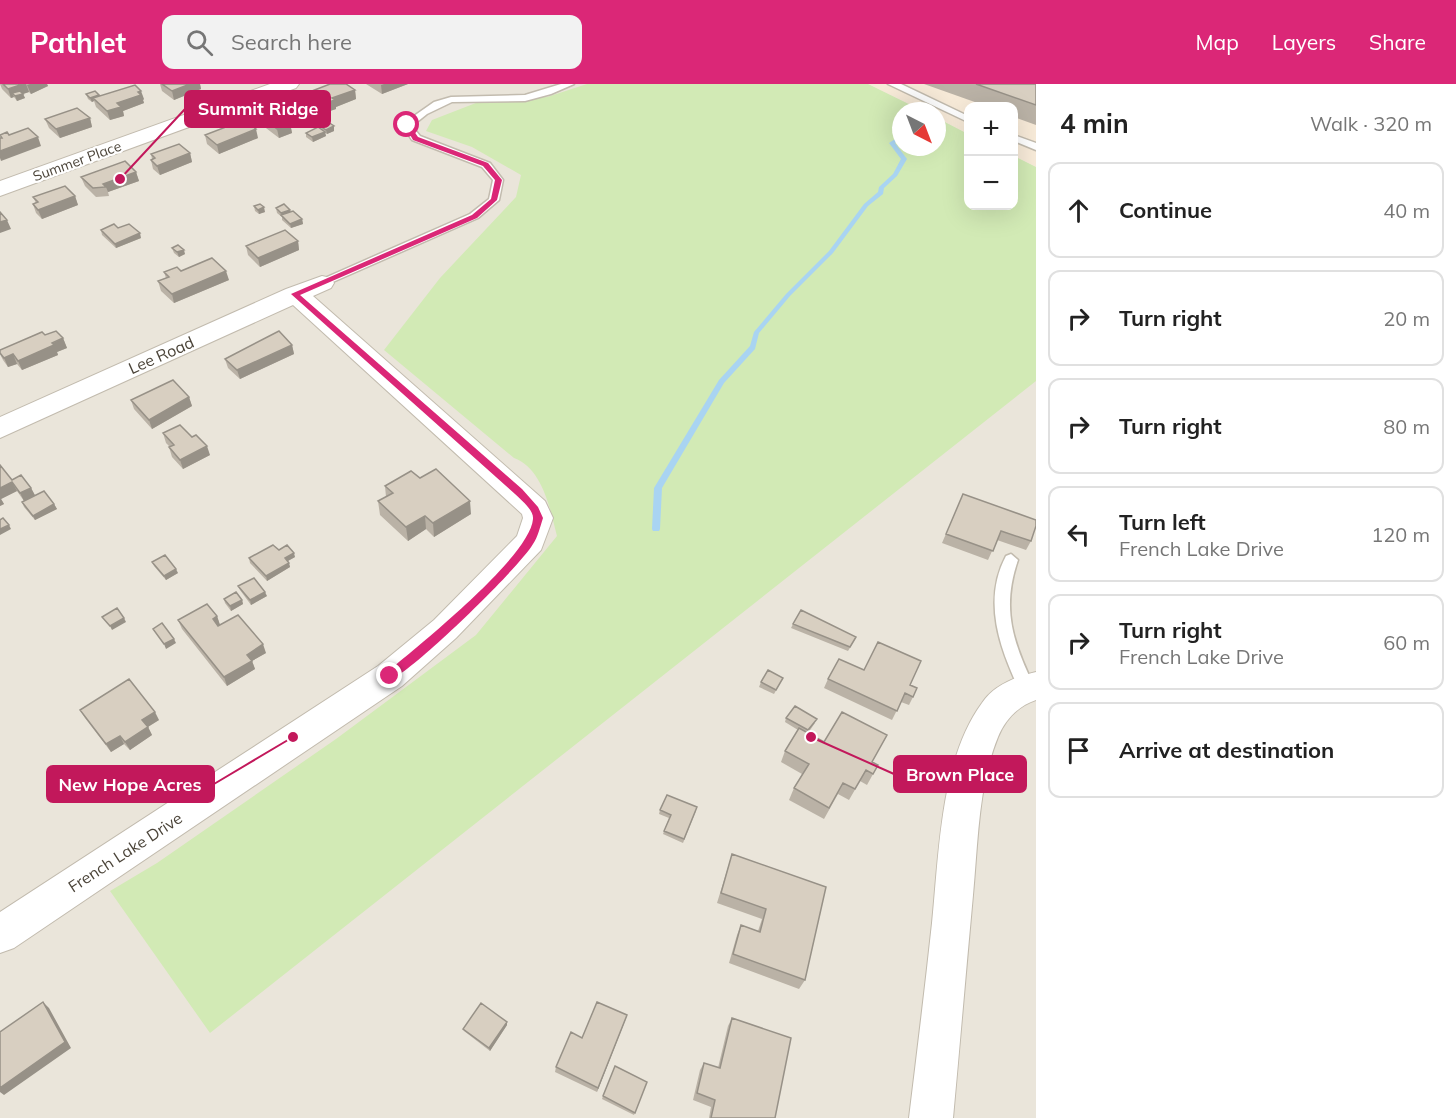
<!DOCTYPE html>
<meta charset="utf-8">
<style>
:root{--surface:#fff;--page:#f2f2f2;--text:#222;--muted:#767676;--line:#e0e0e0;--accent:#db2777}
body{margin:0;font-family:Mulish,sans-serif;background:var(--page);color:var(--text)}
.controls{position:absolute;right:18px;top:18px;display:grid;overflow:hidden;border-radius:12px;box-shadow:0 6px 24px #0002}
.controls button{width:54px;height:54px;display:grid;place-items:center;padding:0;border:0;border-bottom:2px solid var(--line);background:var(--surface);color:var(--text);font:30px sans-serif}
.compass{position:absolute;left:892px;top:18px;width:54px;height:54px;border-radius:50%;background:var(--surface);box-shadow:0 6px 24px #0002;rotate:138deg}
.stop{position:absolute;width:18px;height:18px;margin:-14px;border:4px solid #db2777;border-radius:50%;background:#fff}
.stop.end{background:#db2777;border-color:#fff;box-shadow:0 2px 6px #0008}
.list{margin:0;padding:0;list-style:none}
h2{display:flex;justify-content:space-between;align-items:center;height:78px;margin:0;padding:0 24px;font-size:26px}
h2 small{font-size:20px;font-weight:400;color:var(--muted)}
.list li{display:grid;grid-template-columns:39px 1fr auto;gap:18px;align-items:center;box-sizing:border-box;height:96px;margin:0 12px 12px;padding:0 12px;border:2px solid var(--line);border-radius:12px}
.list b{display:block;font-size:22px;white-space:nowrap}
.list p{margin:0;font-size:20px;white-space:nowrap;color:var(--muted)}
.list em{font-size:20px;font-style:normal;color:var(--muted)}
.icon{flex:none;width:33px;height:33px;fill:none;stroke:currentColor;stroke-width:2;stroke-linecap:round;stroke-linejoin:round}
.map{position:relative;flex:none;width:1036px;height:1034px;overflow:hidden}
header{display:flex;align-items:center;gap:36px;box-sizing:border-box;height:84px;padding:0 30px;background:var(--accent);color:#fff}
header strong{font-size:28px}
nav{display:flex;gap:33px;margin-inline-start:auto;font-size:21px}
.search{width:420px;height:54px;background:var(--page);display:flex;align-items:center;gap:15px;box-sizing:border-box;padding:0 21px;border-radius:12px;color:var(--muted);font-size:22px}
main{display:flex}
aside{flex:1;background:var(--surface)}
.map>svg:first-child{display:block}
.residential{fill:#eae5da}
.commercial{fill:#f7ead8}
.green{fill:#d2eab5}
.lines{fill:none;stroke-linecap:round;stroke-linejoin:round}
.stream{fill:#a9d4f2;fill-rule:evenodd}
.service-casing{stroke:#c2bbae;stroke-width:3}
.minor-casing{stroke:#c2bbae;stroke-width:2}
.service{fill:#fff;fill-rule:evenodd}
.minor{fill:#fff;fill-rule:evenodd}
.wall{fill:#bab2a6}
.shaded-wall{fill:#979187}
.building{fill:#d8cfc1;stroke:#979187;stroke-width:1.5}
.route{fill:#db2777}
.labels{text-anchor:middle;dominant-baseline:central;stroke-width:4.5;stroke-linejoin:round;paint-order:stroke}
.far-street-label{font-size:14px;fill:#4b4439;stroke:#fff}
.street-label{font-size:16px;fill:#4b4439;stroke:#fff}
.leader{fill:none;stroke:#c2185b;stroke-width:2}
.callout-dot{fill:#c2185b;stroke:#fff;stroke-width:2}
.callout{fill:#c2185b;stroke:#c2185b;stroke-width:2}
.callout-label{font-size:18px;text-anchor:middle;font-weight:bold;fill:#fff}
</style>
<header>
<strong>Pathlet</strong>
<div class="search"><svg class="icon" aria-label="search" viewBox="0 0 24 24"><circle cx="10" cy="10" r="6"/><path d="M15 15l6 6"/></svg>Search here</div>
<nav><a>Map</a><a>Layers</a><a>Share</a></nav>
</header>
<main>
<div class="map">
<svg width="1036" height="1034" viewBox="0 0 1036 1034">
<rect width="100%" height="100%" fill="#f6f3ec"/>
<path class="residential" d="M 0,0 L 868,0 L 923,27 L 901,27 L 901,63 L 937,63 L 937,34 L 968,50 L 968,122 L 1014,122 L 1014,72 L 1036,83 L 1036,1034 L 0,1034 Z"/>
<path class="commercial" d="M 868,0 L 1036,0 L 1036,83 L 1014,72 L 1014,22 L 968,22 L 968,50 L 937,34 L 937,27 L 923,27 Z"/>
<path class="green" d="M 587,0 L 868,0 L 923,27 L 901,27 L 901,63 L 937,63 L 937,34 L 968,50 L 968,122 L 1014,122 L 1014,72 L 1036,83 L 1036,297 L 210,949 L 110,807 L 157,779 L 336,655 L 476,551 L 557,452 C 550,425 543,385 514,374 L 384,266 L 440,194 L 516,113 L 521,91 L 472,63 L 426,47 L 432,36 L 481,17 L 547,13 Z"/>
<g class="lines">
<path class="stream" d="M 901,51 L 901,55 L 895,59 L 907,75 L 897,92 L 884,104 L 883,110 L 868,122 L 833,169 L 790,212 L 759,249 L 755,265 L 724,299 L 662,404 L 660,445 L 659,447 L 653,447 L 652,445 L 654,404 L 719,296 L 750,262 L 754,248 L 786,210 L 829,167 L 864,120 L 878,108 L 879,103 L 893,90 L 901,75 L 889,59 Z"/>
<g class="service-casing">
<path id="service" d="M 561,0 L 574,0 L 551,10 L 525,17 L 452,18 L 427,30 L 412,42 L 420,52 L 490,79 L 503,96 L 499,116 L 478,134 L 326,201 L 318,201 L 318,197 L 470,130 L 489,115 L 493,96 L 482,83 L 412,56 L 402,41 L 404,39 L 434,18 L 451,13 L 525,11 Z
M 888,0 L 901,0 L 968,32 L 968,38 Z
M 1014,51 L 1036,59 L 1036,66 L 1014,57 Z
M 1011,470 L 1018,476 C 1001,525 1013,559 1035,604 L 1033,609 L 1027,611 L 1021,609 C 1000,566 982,517 1006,472 Z"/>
</g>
<g class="minor-casing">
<path id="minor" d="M 270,0 L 299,0 L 296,4 L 0,112 L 0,97 Z
M 322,192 L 331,194 L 334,199 L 331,204 L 313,212 L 545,417 L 553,434 L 541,466 L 456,554 L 402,602 L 14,864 L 0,869 L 0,828 L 378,582 L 434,536 L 517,452 L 523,434 L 522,430 L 293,221 L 0,354 L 0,333 L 286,205 Z
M 1036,588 L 1036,616 C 1018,622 1005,636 998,653 C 978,702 978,759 973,811 C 966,885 960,960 953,1034 L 909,1034 C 917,969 925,904 932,839 C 939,771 940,676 982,619 C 994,601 1015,593 1036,588 Z"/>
</g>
<use href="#service" class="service"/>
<use href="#minor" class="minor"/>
</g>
<path class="wall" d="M 0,0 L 47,0 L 48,2 L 31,10 L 29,8 L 23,10 L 25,14 L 17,17 L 14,13 L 11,14 L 2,5 Z
M 160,0 L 200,0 L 201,5 L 174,16 L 162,7 Z
M 366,0 L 408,0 L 382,10 Z
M 924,0 L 1036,0 L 1036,41 L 1014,33 L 1014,22 L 986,22 Z
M 355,6 L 356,15 L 336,23 L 336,25 L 330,27 L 314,15 L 312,7 Z
M 86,10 L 99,11 L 99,12 L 144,15 L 143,16 L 144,19 L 123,27 L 124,32 L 110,36 L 96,23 L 94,17 L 92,18 L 88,15 Z
M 282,19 L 312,27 L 314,36 L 291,44 L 292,49 L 279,54 L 262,41 L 260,32 L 282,23 Z
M 90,34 L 92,43 L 60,54 L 49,44 L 45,35 Z
M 320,42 L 334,47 L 327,50 L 325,49 L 326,52 L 313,58 L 306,53 L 306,49 L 320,45 Z
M 205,51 L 258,54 L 219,70 L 207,60 Z
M 190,69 L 192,78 L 160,91 L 153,85 L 151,76 L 152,75 L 151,70 Z
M 136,88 L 139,97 L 108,108 L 109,112 L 96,113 L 85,102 L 81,93 Z
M 75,112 L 78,121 L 42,135 L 36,129 L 33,120 L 36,119 L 33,113 Z
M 254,122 L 265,128 L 259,130 L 255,127 Z
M 276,124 L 290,128 L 302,135 L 303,140 L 291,144 L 282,136 L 282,133 L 277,129 Z
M 118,144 L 141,154 L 116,164 L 102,151 L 101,146 Z
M 298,157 L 299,166 L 260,183 L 248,171 L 246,162 Z
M 172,164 L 185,170 L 179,173 L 174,169 Z
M 181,187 L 229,196 L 174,219 L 161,207 L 158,197 L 166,194 L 164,188 Z
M 45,251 L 63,254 L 67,264 L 57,268 L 58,271 L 22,286 L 17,280 L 8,283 L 3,276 L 0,270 L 0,266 Z
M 292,261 L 294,270 L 240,295 L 228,284 L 225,275 Z
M 189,313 L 192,322 L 152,345 L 134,325 L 131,316 Z
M 163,349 L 210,371 L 183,385 L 172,373 L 169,363 L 170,363 L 166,359 Z
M 0,381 L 12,396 L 31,404 L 35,412 L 54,420 L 57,425 L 35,436 L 24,423 L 22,418 L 24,417 L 17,407 L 1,415 L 4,420 L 0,422 Z
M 420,394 L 471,430 L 434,453 L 426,445 L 408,457 L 380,431 L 378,417 L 386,413 L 385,402 Z
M 963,410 L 1031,457 L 1026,466 L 997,456 L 988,476 L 942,459 Z
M 279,466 L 295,473 L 288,477 L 290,483 L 267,497 L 250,479 L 249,474 Z
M 152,478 L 178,489 L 166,496 L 154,482 Z
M 238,502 L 267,512 L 251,521 L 240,506 Z
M 224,515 L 242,516 L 243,520 L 231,527 L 225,519 Z
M 217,532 L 220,541 L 266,569 L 252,577 L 255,585 L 227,602 L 182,545 L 178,536 Z
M 793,540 L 854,557 L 848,567 L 791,544 Z
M 864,586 L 910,601 L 913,613 L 909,621 L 901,618 L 892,636 L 824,604 L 828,595 Z
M 783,594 L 774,610 L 759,603 L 761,598 Z
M 80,626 L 159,636 L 148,643 L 152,651 L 130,666 L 124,660 L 111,668 L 85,634 Z
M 786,634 L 815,639 L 808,649 L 824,658 L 878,681 L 867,701 L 860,697 L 849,716 L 838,710 L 824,735 L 789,716 L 794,704 L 802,690 L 781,678 L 785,667 L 798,646 L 785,638 Z
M 660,726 L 696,727 L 683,759 L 663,750 L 669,734 L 659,730 Z
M 732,770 L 826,803 L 805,896 L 799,905 L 729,879 L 737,851 L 741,841 L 758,847 L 762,835 L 717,819 Z
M 627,931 L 597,1008 L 555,988 L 556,983 L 582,954 Z
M 732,934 L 775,1034 L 709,1034 L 711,1023 L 693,1016 L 700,986 L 704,979 L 718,984 L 728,942 Z
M 507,938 L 507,941 L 490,967 L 464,947 L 463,945 Z
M 647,998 L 634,1031 L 602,1015 L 603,1012 Z"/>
<path class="shaded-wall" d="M 23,0 L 26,0 L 29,8 L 23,10 L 25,14 L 17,17 L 15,12 L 12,9 L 14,13 L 11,14 L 8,5 Z
M 30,0 L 47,0 L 48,2 L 31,10 L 27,1 Z
M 190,0 L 200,0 L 201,5 L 174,16 L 172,7 Z
M 384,0 L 408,0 L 382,10 L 381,1 Z
M 355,6 L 356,15 L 336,23 L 336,25 L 330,27 L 329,18 L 332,14 Z
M 141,7 L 144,15 L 143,16 L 144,19 L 123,27 L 124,32 L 110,36 L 107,27 L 117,19 Z
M 99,11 L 100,15 L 93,14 L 94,17 L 92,18 L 90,14 Z
M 312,27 L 314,36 L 291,44 L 292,49 L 279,54 L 277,45 L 286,37 Z
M 90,34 L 92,43 L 60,54 L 56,45 Z
M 334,42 L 334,47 L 327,50 L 326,46 Z
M 256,45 L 258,54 L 219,70 L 217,61 Z
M 325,48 L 326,52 L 313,58 L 312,53 Z
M 38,53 L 41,62 L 1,77 L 0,74 L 0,67 Z
M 190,69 L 192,78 L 160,91 L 157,82 Z
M 136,88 L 139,97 L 108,108 L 106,103 L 103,100 Z
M 75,112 L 78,121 L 42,135 L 38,126 Z
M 264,123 L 265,128 L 259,130 L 258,126 Z
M 290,126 L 291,130 L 282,132 L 281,129 Z
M 302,135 L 303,140 L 291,144 L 290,140 Z
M 7,136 L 11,145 L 0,149 L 0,138 Z
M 140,149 L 141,154 L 116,164 L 115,160 Z
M 298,157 L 299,166 L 260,183 L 258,174 Z
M 184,166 L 185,170 L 179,173 L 177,168 Z
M 226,187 L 229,196 L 174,219 L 172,210 Z
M 63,254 L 67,264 L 57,268 L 58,271 L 22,286 L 18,277 Z
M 292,261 L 294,270 L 240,295 L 237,286 Z
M 13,270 L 17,280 L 8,283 L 4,274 Z
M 189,313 L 192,322 L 152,345 L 149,336 Z
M 207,362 L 210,371 L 183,385 L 180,376 Z
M 12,398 L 17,407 L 1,415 L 4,420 L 0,422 L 0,404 Z
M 31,404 L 36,413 L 25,419 L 20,409 Z
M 470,417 L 471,430 L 434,453 L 433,439 Z
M 54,420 L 57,425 L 35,436 L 33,432 Z
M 425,432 L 426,445 L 408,457 L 406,443 Z
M 9,441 L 11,445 L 0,451 L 0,445 Z
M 294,469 L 295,473 L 286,478 L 285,474 Z
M 289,479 L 290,483 L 267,497 L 266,492 Z
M 176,485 L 178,489 L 166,496 L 164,492 Z
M 265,508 L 267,512 L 251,521 L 250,516 Z
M 242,516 L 243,520 L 231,527 L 230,522 Z
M 217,532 L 220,541 L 216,543 L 213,535 Z
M 124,534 L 126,538 L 112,546 L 110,542 Z
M 174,555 L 176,559 L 166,565 L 164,560 Z
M 263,560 L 266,569 L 252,577 L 255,585 L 227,602 L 224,593 L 247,571 Z
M 155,628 L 159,636 L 146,644 L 142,636 Z
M 148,643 L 152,651 L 130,666 L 125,658 Z
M 120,652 L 124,660 L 111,668 L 106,660 Z
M 43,918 L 49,924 L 71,964 L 4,1011 L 0,1008 L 0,1004 Z
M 627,931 L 625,937 L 597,1008 L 598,1004 Z
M 507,938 L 507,941 L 490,967 L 489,964 Z"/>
<path class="building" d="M 3,0 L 23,0 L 8,5 Z
M 162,0 L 190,0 L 172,7 Z
M 330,0 L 346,0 L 355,6 L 332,14 L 335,16 L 329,18 L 312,7 Z
M 976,0 L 1036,0 L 1036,21 Z
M 135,1 L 141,7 L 138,8 L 141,11 L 117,19 L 121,23 L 107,27 L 93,14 Z
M 20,7 L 23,10 L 15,12 L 12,9 Z
M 95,7 L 99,11 L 90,14 L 86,10 Z
M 295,14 L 312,27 L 286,37 L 291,40 L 277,45 L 260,32 L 273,26 L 286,22 L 282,19 Z
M 77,24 L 90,34 L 56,45 L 45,35 Z
M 244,36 L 256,45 L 217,61 L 205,51 Z
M 328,38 L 334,42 L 326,46 L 320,42 Z
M 318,43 L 325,48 L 312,53 L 306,49 Z
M 28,44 L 38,53 L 0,67 L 0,54 L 2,54 L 0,51 L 7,48 L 9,51 Z
M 179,60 L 190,69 L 157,82 L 151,76 L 155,74 L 151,70 Z
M 125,77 L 136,88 L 103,100 L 106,103 L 93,104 L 81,93 Z
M 65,102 L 75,112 L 38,126 L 33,120 L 38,118 L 33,113 Z
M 260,120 L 264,123 L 258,126 L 254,122 Z
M 284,120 L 290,126 L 281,129 L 276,124 Z
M 293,127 L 302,135 L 290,140 L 281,131 Z
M 0,128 L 7,136 L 0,138 Z
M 114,140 L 118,144 L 129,140 L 140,149 L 115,160 L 101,146 Z
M 285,146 L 298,157 L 258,174 L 246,162 Z
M 178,161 L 184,166 L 177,168 L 172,164 Z
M 212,174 L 226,187 L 172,210 L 158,197 L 169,193 L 164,188 L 177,183 L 181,187 Z
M 56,247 L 63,254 L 52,259 L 54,261 L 18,277 L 13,270 L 4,274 L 0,269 L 0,266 L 42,248 L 45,251 Z
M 279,247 L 292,261 L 237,286 L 225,275 Z
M 173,296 L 189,313 L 149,336 L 131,316 Z
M 180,341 L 192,353 L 196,351 L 207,362 L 180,376 L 169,363 L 174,361 L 163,349 Z
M 0,381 L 12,396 L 21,391 L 31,404 L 20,409 L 12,398 L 0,404 Z
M 436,385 L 470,417 L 433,439 L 425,432 L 406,443 L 378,417 L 393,409 L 385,402 L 411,387 L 420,394 Z
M 44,407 L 54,420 L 33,432 L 22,418 Z
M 963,410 L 1036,436 L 1036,442 L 1031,457 L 1001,447 L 993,467 L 946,450 Z
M 3,434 L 9,441 L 0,445 L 0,436 Z
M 273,461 L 279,466 L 287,461 L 294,469 L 285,474 L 289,479 L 266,492 L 249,474 Z
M 165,471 L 176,485 L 164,492 L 152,478 Z
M 254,494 L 265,508 L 250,516 L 238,502 Z
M 236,508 L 242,516 L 230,522 L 224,515 Z
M 207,520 L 217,532 L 213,535 L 218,542 L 238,531 L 263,560 L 247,571 L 252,577 L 224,593 L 178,536 Z
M 117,524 L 124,534 L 110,542 L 102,533 Z
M 801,526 L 856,553 L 850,563 L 793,540 Z
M 162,539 L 174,555 L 164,560 L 153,545 Z
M 878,558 L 921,577 L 910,601 L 917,604 L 913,613 L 905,609 L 897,627 L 828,595 L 839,575 L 864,586 Z
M 768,586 L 783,594 L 776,606 L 761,598 Z
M 129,595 L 155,628 L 142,636 L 148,643 L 125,658 L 120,652 L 106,660 L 80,626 Z
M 795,622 L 817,635 L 808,646 L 786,634 Z
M 842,628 L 887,651 L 872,678 L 878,681 L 873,690 L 866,686 L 855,705 L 843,699 L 829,724 L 794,704 L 809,680 L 785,667 L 799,644 L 824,658 Z
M 667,711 L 697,723 L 684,755 L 664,747 L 671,731 L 660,726 Z
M 732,770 L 826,803 L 805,896 L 733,870 L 741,841 L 760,848 L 766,825 L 721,809 Z
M 43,918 L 65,958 L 0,1004 L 0,948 Z
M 597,918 L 627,931 L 598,1004 L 556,983 L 571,948 L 582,954 Z
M 481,919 L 507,938 L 489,964 L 463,945 Z
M 732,934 L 791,954 L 775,1034 L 711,1034 L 715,1016 L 697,1009 L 704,979 L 720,984 Z
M 615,982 L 647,998 L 635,1029 L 603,1012 Z"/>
<path class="route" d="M 404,40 L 409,40 L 418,53 L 488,79 L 502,96 L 497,116 L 477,134 L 300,211 L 522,405 L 538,423 L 543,434 C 540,443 538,453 533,460 C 519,484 413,587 390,596 L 384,592 L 386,589 C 417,563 530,473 533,435 C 534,426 521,416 515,410 L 291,210 L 472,131 L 491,115 L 495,96 L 483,82 L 413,56 Z"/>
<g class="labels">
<g class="far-street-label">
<text transform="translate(77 77) rotate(-20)">Summer Place</text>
</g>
<g class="street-label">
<text transform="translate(161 271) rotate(-24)">Lee Road</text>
<text transform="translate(125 768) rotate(-33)">French Lake Drive</text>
</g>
</g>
<path class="leader" d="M120 95L185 25M811 653L894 690M293 653L214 700"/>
<g class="callout-dot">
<circle cx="120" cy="95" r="6"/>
<circle cx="811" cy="653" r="6"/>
<circle cx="293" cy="653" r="6"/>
</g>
<g class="callout">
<rect x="185" y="7" width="145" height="36" rx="6"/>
<rect x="894" y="672" width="132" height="36" rx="6"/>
<rect x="47" y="682" width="167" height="36" rx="6"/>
</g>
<g class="callout-label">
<text x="258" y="31">Summit Ridge</text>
<text x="960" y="697">Brown Place</text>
<text x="130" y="707">New Hope Acres</text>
</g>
</svg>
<div class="controls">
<button>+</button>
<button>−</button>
</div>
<svg class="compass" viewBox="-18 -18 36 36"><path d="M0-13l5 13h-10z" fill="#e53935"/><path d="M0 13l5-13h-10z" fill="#767676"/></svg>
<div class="stop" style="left:407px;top:41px"></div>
<div class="stop end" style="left:390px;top:592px"></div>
</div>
<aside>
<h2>4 min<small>Walk · 320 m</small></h2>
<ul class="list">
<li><svg class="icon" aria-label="ahead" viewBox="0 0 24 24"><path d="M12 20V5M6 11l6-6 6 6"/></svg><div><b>Continue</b></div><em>40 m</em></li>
<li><svg class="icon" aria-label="right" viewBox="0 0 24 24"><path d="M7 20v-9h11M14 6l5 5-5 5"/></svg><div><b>Turn right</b></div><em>20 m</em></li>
<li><svg class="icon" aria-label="right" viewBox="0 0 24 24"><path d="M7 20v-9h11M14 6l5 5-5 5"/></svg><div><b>Turn right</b></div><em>80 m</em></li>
<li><svg class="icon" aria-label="left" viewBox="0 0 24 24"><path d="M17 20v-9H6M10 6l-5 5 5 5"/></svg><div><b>Turn left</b><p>French Lake Drive</p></div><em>120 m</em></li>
<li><svg class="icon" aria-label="right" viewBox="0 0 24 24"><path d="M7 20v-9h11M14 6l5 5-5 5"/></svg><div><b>Turn right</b><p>French Lake Drive</p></div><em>60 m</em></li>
<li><svg class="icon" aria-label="arrive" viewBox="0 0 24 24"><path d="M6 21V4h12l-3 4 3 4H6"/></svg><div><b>Arrive at destination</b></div></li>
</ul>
</aside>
</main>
